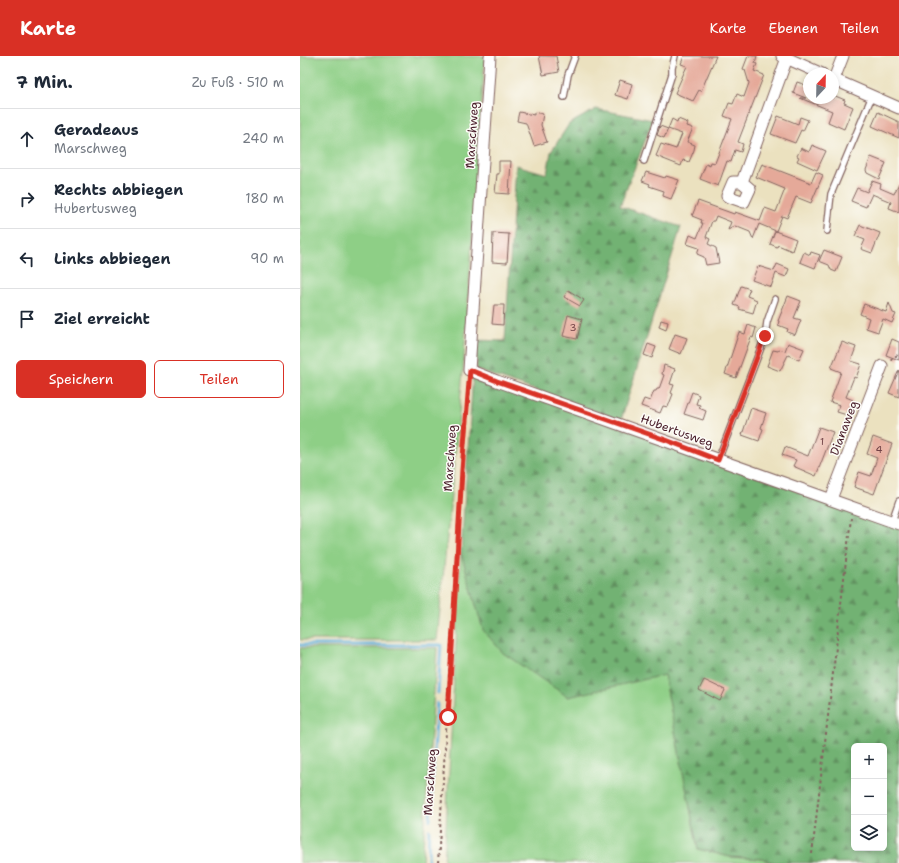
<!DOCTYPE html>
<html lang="de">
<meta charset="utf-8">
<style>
:root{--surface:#fff;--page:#f2f2f3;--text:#1f2937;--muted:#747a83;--line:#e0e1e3;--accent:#d93025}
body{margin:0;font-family:"Shantell Sans",sans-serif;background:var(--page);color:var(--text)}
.controls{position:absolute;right:12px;bottom:12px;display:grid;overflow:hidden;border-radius:6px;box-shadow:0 2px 6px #0003}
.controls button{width:36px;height:36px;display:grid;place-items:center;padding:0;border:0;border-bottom:1px solid var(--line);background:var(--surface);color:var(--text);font:20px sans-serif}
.compass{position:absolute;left:503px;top:12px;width:36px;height:36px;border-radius:50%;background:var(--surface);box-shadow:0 2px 6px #0003;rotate:22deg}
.stop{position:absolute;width:12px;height:12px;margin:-9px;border:3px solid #d93025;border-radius:50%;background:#fff}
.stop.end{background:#d93025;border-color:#fff;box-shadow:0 1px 4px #0008}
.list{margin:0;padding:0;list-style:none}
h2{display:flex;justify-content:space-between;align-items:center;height:52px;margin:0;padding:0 16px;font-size:17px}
h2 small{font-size:13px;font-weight:400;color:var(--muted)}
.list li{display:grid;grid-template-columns:26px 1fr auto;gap:12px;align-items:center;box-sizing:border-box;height:60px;padding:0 16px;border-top:1px solid var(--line)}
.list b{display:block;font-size:15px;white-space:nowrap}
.list p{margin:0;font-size:13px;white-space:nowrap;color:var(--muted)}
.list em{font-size:13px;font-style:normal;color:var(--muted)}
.actions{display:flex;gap:8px;padding:12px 16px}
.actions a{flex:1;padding:9px 0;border:1px solid var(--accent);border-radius:6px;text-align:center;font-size:14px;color:var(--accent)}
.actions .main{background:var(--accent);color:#fff}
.icon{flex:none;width:22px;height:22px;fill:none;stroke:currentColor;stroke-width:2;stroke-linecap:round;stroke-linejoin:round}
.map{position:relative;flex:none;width:599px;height:807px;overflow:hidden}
header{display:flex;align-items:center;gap:24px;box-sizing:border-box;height:56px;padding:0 20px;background:var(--accent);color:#fff}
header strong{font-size:19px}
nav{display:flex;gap:22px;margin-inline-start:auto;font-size:14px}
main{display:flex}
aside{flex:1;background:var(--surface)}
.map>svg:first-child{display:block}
.green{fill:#8ecf86;stroke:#6c7758}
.forest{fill:url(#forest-firs);stroke:#5e684f;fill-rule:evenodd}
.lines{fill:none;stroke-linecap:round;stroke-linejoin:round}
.stream{stroke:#5fafd9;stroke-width:3}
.building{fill:#e5a999}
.service-casing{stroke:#82635f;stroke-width:8}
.minor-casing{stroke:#82635f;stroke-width:13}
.path{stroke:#82635f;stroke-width:2;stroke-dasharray:3 3;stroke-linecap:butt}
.service{stroke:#fff;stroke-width:5.5}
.minor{stroke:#fff;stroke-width:11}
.route{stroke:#d93025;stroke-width:5}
.labels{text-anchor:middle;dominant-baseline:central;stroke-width:3;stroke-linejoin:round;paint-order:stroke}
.number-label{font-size:10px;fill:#714246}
.street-label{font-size:12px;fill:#4a1f2b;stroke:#fdfcf7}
</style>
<header>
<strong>Karte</strong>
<nav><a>Karte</a><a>Ebenen</a><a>Teilen</a></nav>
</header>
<main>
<aside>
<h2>7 Min.<small>Zu Fuß · 510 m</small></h2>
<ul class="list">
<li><svg class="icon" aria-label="ahead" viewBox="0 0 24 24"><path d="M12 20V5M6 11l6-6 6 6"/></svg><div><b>Geradeaus</b><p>Marschweg</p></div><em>240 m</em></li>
<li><svg class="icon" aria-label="right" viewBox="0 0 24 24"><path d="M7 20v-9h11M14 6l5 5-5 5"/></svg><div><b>Rechts abbiegen</b><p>Hubertusweg</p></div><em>180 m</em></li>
<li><svg class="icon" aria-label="left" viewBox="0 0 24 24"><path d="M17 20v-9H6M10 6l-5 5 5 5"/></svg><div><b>Links abbiegen</b></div><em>90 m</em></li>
<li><svg class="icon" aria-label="arrive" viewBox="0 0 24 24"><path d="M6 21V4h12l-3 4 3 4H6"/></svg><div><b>Ziel erreicht</b></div></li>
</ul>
<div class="actions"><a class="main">Speichern</a><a>Teilen</a></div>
</aside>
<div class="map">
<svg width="599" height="807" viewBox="0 0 599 807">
<defs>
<pattern id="forest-firs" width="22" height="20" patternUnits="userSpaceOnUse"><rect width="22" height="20" fill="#72b273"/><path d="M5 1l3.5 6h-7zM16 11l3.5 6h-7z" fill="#60905f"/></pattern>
</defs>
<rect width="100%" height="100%" fill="#fdfcf7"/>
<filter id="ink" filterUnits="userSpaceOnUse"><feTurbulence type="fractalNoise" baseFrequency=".025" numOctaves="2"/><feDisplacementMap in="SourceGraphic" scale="8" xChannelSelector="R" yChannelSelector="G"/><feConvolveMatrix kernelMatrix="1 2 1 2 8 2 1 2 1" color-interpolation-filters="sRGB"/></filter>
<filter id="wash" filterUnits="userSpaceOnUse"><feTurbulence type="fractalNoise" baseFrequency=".012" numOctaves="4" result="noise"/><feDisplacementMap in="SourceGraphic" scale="16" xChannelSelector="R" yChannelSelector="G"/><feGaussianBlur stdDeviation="0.9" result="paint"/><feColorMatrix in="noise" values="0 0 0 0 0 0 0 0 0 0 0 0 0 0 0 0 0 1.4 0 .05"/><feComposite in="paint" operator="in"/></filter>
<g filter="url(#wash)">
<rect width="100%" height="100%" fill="#ebe1bf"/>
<path class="green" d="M 0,0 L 185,0 L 163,316 L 137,584 L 0,584 Z
M 161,497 L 184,574 L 268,641 L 364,618 L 398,793 L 430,801 L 462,803 L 476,807 L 168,807 L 161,805 L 158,807 L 144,807 Z
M 0,592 L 137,592 L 122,807 L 0,807 Z"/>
<path class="forest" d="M 296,53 L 353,64 L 320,150 L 381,171 L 321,364 L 177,314 L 175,284 L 205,285 L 216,109 L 247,118 L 251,96 L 269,68 Z
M 173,318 L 599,471 L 599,807 L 476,807 L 462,803 L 430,801 L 398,793 L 364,619 L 268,641 L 203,597 L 183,574 L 161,497 ZM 554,690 L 584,690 L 584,792 L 554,792 Z"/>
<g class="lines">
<path class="stream" d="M 0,589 L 141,589 L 138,637
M 130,764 L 137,647
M 128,807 L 129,774"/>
</g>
<g id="blocks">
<path class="building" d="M 239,0 L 256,0 L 259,16 L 243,19 Z
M 384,0 L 416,0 L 401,35 L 399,34 L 393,45 L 375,37 L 387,10 L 381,8 Z
M 448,0 L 457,0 L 455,7 L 457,8 L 454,15 L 464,19 L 438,86 L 443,88 L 441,96 L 435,94 L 431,106 L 427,105 L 418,130 L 400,123 L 406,108 L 410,110 L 411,106 L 415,107 L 432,63 L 424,60 L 429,47 L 433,48 L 437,38 L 444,41 L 449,27 L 445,14 L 443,13 Z
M 320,24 L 332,28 L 328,43 L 315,39 Z
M 497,26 L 509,30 L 509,42 L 533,42 L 533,39 L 545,44 L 544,47 L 553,51 L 544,73 L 528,66 L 532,55 L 500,42 L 506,42 L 493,37 Z
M 219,56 L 234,59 L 234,56 L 243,58 L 241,69 L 247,86 L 234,90 L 226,67 L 217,65 Z
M 578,56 L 599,66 L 599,82 L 572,70 Z
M 478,60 L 498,68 L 500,61 L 508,64 L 503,75 L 501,74 L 495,87 L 471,78 Z
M 372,63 L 377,66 L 378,63 L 388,67 L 387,70 L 393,72 L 387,86 L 395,89 L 394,94 L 389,106 L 383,104 L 381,110 L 356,100 L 361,88 L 376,93 L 382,78 L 368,73 Z
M 360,70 L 368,73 L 364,82 L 357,79 Z
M 512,89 L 526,95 L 517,114 L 497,105 L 499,101 L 497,100 L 501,92 L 509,96 Z
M 571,101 L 586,107 L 579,123 L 567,117 L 566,114 Z
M 199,105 L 211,105 L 209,138 L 195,137 L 197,118 L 199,118 Z
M 462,108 L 511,127 L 516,116 L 523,119 L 511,147 L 496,141 L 487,162 L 482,160 L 476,175 L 459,168 L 453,183 L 450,176 L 435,170 L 428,174 L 431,166 L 416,160 L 414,165 L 412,165 L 406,181 L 410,183 L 408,188 L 416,192 L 419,207 L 406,209 L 404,201 L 397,198 L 399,192 L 387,188 L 390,179 L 397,182 L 403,167 L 401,167 L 402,164 L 392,160 L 398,145 L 434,158 L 435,156 L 460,165 L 465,152 L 476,156 L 485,133 L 456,121 Z
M 346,116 L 365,122 L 366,120 L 379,124 L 371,143 L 363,140 L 364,135 L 349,130 L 350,128 L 342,125 Z
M 572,125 L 581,128 L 580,132 L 594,138 L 599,127 L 599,156 L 589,152 L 591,146 L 572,138 L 566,151 L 551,145 L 557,132 L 567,136 Z
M 560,169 L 580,177 L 572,197 L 561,193 L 565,184 L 555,180 Z
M 475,175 L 496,183 L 492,195 L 478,189 L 477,191 L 470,188 Z
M 193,177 L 209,178 L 207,207 L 192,206 Z
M 524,194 L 542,201 L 536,216 L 531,214 L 529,209 L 519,205 Z
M 504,196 L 510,199 L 511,196 L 520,199 L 515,212 L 500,206 Z
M 477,208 L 489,213 L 486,221 L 476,217 L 471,231 L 452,224 L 458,210 L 474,215 Z
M 441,230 L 450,233 L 447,240 L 457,244 L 453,257 L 439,253 L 440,251 L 434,249 Z
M 268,234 L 284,244 L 280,250 L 264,241 Z
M 488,240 L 501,245 L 494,262 L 501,264 L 495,279 L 487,276 L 488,273 L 478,269 L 479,265 L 478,265 Z
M 589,247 L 593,257 L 596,258 L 592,267 L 583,263 L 578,276 L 566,272 L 569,262 L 560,258 L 564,248 L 586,256 Z
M 194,249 L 204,249 L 203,269 L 192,268 Z
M 268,259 L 282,263 L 277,283 L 263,280 Z
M 361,264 L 368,266 L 366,274 L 359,271 Z
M 448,269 L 456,272 L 453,282 L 451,281 L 436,322 L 425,318 L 439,276 L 445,278 Z
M 375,278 L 387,282 L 381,298 L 369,293 Z
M 592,283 L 599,286 L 599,304 L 586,299 Z
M 542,286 L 556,291 L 551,305 L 561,308 L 556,322 L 554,321 L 546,341 L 553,344 L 547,359 L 537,356 L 540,349 L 530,346 L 541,316 L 531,312 Z
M 488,287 L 504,293 L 499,304 L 488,299 L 480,315 L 467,310 L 473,294 L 478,295 L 479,293 L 485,295 Z
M 348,288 L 356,291 L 352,302 L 344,299 Z
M 364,309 L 375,313 L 370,328 L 374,329 L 371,337 L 373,338 L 368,351 L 363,350 L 360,357 L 341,350 L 344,343 L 350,345 L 354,335 L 356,335 L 357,333 L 359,333 L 364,319 L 362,318 Z
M 599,314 L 599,341 L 589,337 Z
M 392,336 L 399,339 L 396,348 L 400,349 L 399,352 L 406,355 L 403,364 L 384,358 Z
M 451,352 L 466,357 L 461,372 L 463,373 L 459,385 L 442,379 Z
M 519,371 L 533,376 L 516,420 L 493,410 L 496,404 L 482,399 L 485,391 L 508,400 Z
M 573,381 L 592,388 L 574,438 L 554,431 L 559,416 L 571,420 L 577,402 L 567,398 Z
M 404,624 L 425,634 L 420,645 L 399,634 Z"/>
</g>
</g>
<g filter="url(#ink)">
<use href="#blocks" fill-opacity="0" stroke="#82635f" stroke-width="1"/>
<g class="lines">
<g class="service-casing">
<path id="service" d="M 264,41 L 268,19 L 275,0
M 344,105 L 372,18 L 372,12 L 375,0
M 527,175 L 531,138 L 572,40
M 418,404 L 465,281 L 467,266 L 475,243
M 592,465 L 599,445"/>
</g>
<g class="minor-casing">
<path id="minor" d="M 190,0 L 169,314 L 197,325 L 599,468
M 482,0 L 522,18
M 533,23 L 599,52
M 534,23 L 543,0
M 442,126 L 450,133 L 444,146 L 427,140 L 433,126 L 442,126 L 487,2
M 531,443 L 582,310"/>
</g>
<path class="path" d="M 590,304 L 599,298
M 512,798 L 551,462
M 138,807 L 162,414 L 169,325"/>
<use href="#service" class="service"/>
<use href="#minor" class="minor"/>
</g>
</g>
<g class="lines" filter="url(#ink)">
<path class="route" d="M 148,661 L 162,414 L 170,314 L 197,325 L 366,384 L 418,404 L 465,280"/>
</g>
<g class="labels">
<g class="number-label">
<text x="273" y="271">3</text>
<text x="522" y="385">1</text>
<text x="579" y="393">4</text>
</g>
<g class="street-label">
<text transform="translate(172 79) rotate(-86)">Marschweg</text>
<text transform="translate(544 372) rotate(-69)">Dianaweg</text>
<text transform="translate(377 375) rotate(20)">Hubertusweg</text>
<text transform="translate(150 402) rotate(-86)">Marschweg</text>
<text transform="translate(130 726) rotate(-86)">Marschweg</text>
</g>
</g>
</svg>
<div class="controls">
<button>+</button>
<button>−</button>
<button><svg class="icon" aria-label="layers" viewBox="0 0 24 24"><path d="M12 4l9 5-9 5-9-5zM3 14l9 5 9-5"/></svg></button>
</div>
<svg class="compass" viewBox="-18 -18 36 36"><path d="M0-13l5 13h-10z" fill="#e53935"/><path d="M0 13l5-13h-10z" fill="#747a83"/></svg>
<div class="stop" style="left:148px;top:661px"></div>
<div class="stop end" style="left:465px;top:280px"></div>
</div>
</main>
